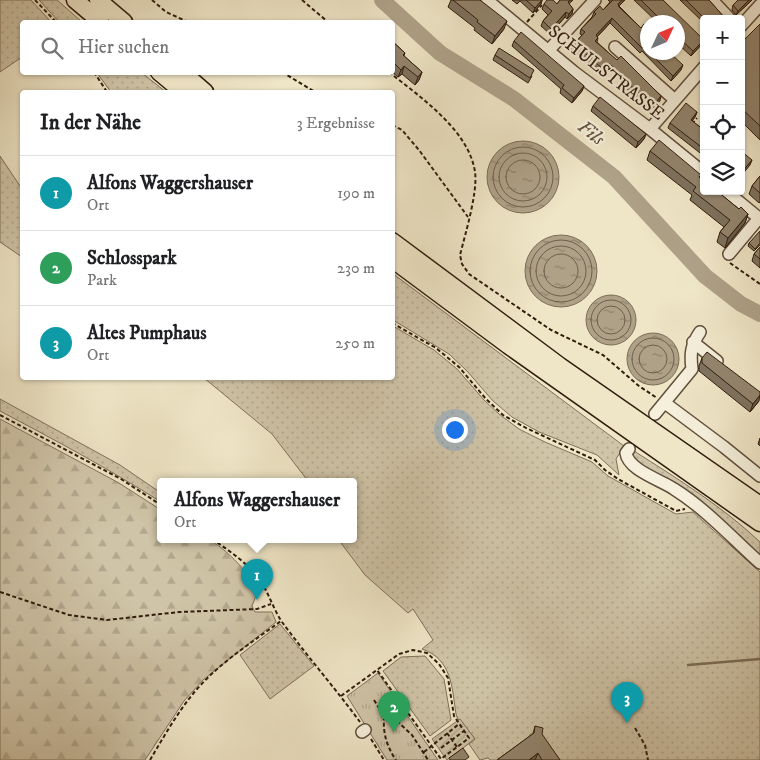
<!DOCTYPE html>
<html lang="de">
<meta charset="utf-8">
<style>
:root{--surface:#fff;--page:#f6f6f6;--text:#202124;--muted:#757577;--line:#e0e0e0;--accent:#8f2418}
body{margin:0;font-family:"IM FELL DW Pica",serif;background:var(--page);color:var(--text)}
.controls{position:absolute;right:15px;top:15px;display:grid;overflow:hidden;border-radius:5px;box-shadow:0 1px 4px #0004}
.controls button{width:45px;height:45px;display:grid;place-items:center;padding:0;border:0;border-bottom:1px solid var(--line);background:var(--surface);color:var(--text);font:25px sans-serif}
.compass{position:absolute;left:640px;top:15px;width:45px;height:45px;border-radius:50%;background:var(--surface);box-shadow:0 1px 4px #0004;rotate:46deg}
.you{position:absolute;left:454px;top:429px;width:18px;height:18px;margin:-12px;border:4px solid #fff;border-radius:50%;background:#1a73e8;box-shadow:0 0 0 8px #1a73e833}
.badge{display:grid;place-items:center;width:32px;height:32px;border-radius:50%;background:var(--accent);color:#fff;font-size:16px;font-weight:700}
.pin{position:absolute;translate:-50% -41px;filter:drop-shadow(0 1px 2px #0008)}
.pin::after{content:'';position:absolute;top:26px;width:18px;height:15px;background:inherit;clip-path:polygon(0 0,100% 0,50% 100%)}
.popup{position:absolute;left:157px;top:478px;width:200px;height:65px;box-sizing:border-box;display:grid;place-content:center;border-radius:5px;background:var(--surface);filter:drop-shadow(0 1px 4px #0005);font-size:16px;white-space:nowrap;color:var(--muted)}
.popup b{font-size:19px;color:var(--text)}
.popup::after{content:'';position:absolute;left:50%;top:100%;margin-left:-10px;border:10px solid transparent;border-top-color:var(--surface)}
.list{margin:0;padding:0;list-style:none}
h2{display:flex;justify-content:space-between;align-items:center;height:65px;margin:0;padding:0 20px;font-size:21px}
h2 small{font-size:16px;font-weight:400;color:var(--muted)}
.list li{display:grid;grid-template-columns:32px 1fr auto;gap:15px;align-items:center;box-sizing:border-box;height:75px;padding:0 20px;border-top:1px solid var(--line)}
.list b{display:block;font-size:19px;white-space:nowrap}
.list p{margin:0;font-size:16px;white-space:nowrap;color:var(--muted)}
.list em{font-size:16px;font-style:normal;color:var(--muted)}
.icon{flex:none;width:28px;height:28px;fill:none;stroke:currentColor;stroke-width:2;stroke-linecap:round;stroke-linejoin:round}
.map{position:relative;flex:none;width:760px;height:760px;overflow:hidden}
.search{position:absolute;background:var(--surface);box-shadow:0 1px 4px #0004;left:20px;top:20px;width:375px;height:55px;display:flex;align-items:center;gap:12px;box-sizing:border-box;padding:0 18px;border-radius:5px;color:var(--muted);font-size:19px}
.panel{position:absolute;background:var(--surface);box-shadow:0 1px 4px #0004;left:20px;top:90px;width:375px;height:290px;border-radius:5px}
.map>svg:first-child{display:block}
.grass{fill:url(#grass-dots);stroke:#80705a}
.forest{fill:url(#forest-firs);stroke:#80705a}
.park{fill:url(#park-tufts);stroke:#80705a}
.garden{fill:url(#garden-furrows);stroke:#80705a}
.water{fill:url(#water-ripples);stroke:#7c6c57}
.lines{fill:none;stroke-linecap:round;stroke-linejoin:round}
.shore{stroke:#6f5e4a;stroke-width:1}
.stream{stroke:#7c6c57;stroke-width:2.5}
.river{stroke:#aea188;stroke-width:16}
.minor-casing{stroke:#604e3c;stroke-width:14}
.highway-casing{stroke:#301c0d;stroke-width:19}
.path{stroke:#301c0d;stroke-width:2;stroke-dasharray:4 2.5;stroke-linecap:butt}
.minor{stroke:#f5efdb;stroke-width:11}
.highway{stroke:#efe6c7;stroke-width:16}
.wall{fill:#7e725f;stroke:#301c0d}
.shaded-wall{fill:#675d4d;stroke:#301c0d}
.building{fill:#93856e;stroke:#301c0d}
.labels{text-anchor:middle;dominant-baseline:central;stroke-width:4.5;stroke-linejoin:round;paint-order:stroke}
.street-label{font-size:18px;fill:#301c0d;stroke:#f5efdb}
.water-label{font-size:19px;font-style:italic;fill:#62513e;stroke:#f5efdb}
</style>
<div class="map">
<svg width="760" height="760" viewBox="0 0 760 760">
<defs>
<pattern id="grass-dots" width="8" height="8" patternUnits="userSpaceOnUse" patternTransform="scale(1.25)"><rect width="8" height="8" fill="#cfc4a7"/><path d="M2 2h.1M6 6h.1" fill="none" stroke="#b2a88f" stroke-width="1.8" stroke-linecap="round"/></pattern>
<pattern id="forest-firs" width="22" height="20" patternUnits="userSpaceOnUse" patternTransform="scale(1.25)"><rect width="22" height="20" fill="#cfc4a7"/><path d="M5 1l3.5 6h-7zM16 11l3.5 6h-7z" fill="#b2a88f"/></pattern>
<pattern id="park-tufts" width="24" height="20" patternUnits="userSpaceOnUse" patternTransform="scale(1.25)"><rect width="24" height="20" fill="#cfc4a7"/><path d="M3 7l-1-3M5 7V3M7 7l1-3M15 17l-1-3M17 17v-4M19 17l1-3" fill="none" stroke="#b2a88f"/></pattern>
<pattern id="garden-furrows" width="10" height="10" patternUnits="userSpaceOnUse" patternTransform="scale(1.25)"><rect width="10" height="10" fill="#cfc4a7"/><path d="M-1 1l2-2M0 10L10 0M9 11l2-2" fill="none" stroke="#b2a88f"/></pattern>
<pattern id="water-ripples" width="26" height="14" patternUnits="userSpaceOnUse" patternTransform="scale(1.25)"><rect width="26" height="14" fill="#aea188"/><path d="M2 4q2-2 4 0t4 0M15 11q2-2 4 0t4 0" fill="none" stroke="#8e826e"/></pattern>
</defs>
<rect width="100%" height="100%" fill="#efe6c7"/>
<filter id="stains"><feTurbulence type="fractalNoise" baseFrequency=".004" numOctaves="4"/><feColorMatrix values="0 0 0 0 .2 0 0 0 0 .09 0 0 0 0 .02 0 0 0 .5 -.17"/></filter>
<radialGradient id="worn" r=".72"><stop offset=".6" stop-color="#630" stop-opacity="0"/><stop offset="1" stop-color="#630" stop-opacity=".3"/></radialGradient>
<path class="grass" d="M 0,0 L 31,0 L 51,22 L 22,22 L 22,57 L 0,72 Z
M 39,0 L 57,0 L 82,22 L 59,22 Z
M 97,73 L 142,73 L 166,92 L 111,92 Z
M 0,156 L 22,189 L 22,257 L 0,242 Z
M 392,273 L 624,446 L 616,459 L 619,475 L 597,455 L 539,432 L 512,417 L 493,401 L 467,371 L 449,354 L 393,320 Z
M 393,326 L 434,350 L 457,369 L 484,400 L 499,414 L 519,429 L 545,442 L 592,462 L 608,476 L 676,514 L 693,512 L 760,572 L 760,760 L 558,760 L 541,736 L 530,734 L 528,743 L 504,760 L 490,760 L 488,758 L 480,760 L 469,744 L 475,739 L 459,719 L 458,720 L 456,714 C 452,688 452,659 422,649 L 433,640 L 413,609 L 408,613 L 365,575 L 338,539 L 353,539 L 353,481 L 308,481 L 272,434 L 204,378 L 392,378 Z
M 0,399 L 120,465 L 161,493 L 161,502 C 109,469 55,440 0,411 Z
M 634,451 C 678,479 722,506 760,542 L 760,556 L 638,465 L 632,455 Z
M 280,624 L 314,666 L 270,699 L 240,655 Z
M 425,656 L 444,679 L 451,720 L 430,736 L 383,671 L 401,657 Z"/>
<path class="forest" d="M 0,419 L 119,483 L 161,510 L 161,539 C 175,539 190,537 204,539 C 221,541 249,575 259,588 L 252,606 L 255,612 L 272,612 L 276,622 L 203,680 L 184,701 L 145,760 L 0,760 Z"/>
<path class="park" d="M 378,673 L 438,760 L 387,760 L 347,696 Z"/>
<path class="garden" d="M 460,719 L 475,739 L 447,760 L 432,739 Z"/>
<path class="water" d="M487 177a36 36 0 1 1 72 0a36 36 0 1 1-72 0Z
M525 271a36 36 0 1 1 72 0a36 36 0 1 1-72 0Z
M586 320a25 25 0 1 1 50 0a25 25 0 1 1-50 0Z
M627 359a26 26 0 1 1 52 0a26 26 0 1 1-52 0Z"/>
<g class="lines">
<path class="shore" d="M493 177a30 30 0 1 1 60 0a30 30 0 1 1-60 0Z
M499 177a24 24 0 1 1 48 0a24 24 0 1 1-48 0Z
M506 177a17 17 0 1 1 34 0a17 17 0 1 1-34 0Z
M530 271a31 31 0 1 1 62 0a31 31 0 1 1-62 0Z
M536 271a25 25 0 1 1 50 0a25 25 0 1 1-50 0Z
M544 271a17 17 0 1 1 34 0a17 17 0 1 1-34 0Z
M591 320a20 20 0 1 1 40 0a20 20 0 1 1-40 0Z
M597 320a14 14 0 1 1 28 0a14 14 0 1 1-28 0Z
M632 359a21 21 0 1 1 42 0a21 21 0 1 1-42 0Z
M639 359a14 14 0 1 1 28 0a14 14 0 1 1-28 0Z"/>
<path class="stream" d="M 688,665 L 760,659"/>
<path class="river" d="M 382,0 L 440,53 L 514,99 L 614,177 L 705,276 L 741,304 L 760,314"/>
<g class="minor-casing">
<path id="minor" d="M 487,0 L 574,72 L 650,129 L 704,173
M 712,0 L 730,19
M 741,26 L 760,5
M 615,47 L 675,100
M 548,51 L 595,0
M 650,129 L 704,67
M 726,191 L 760,219
M 729,254 L 759,218
M 693,342 L 717,361
M 665,403 L 724,447 L 760,476
M 655,414 L 692,369 C 690,354 691,345 700,332
M 629,449 L 626,453 C 628,470 661,480 674,489 C 706,509 732,538 760,563
M 362,732 L 365,730"/>
</g>
<g class="highway-casing">
<path id="highway" d="M 75,0 L 101,22
M 98,0 L 124,22
M 159,72 L 183,92
M 182,72 L 205,92
M 392,241 L 560,366 L 760,505
M 392,259 L 509,346 L 760,523"/>
</g>
<path class="path" d="M 35,0 L 56,22
M 152,0 L 166,12 L 188,22
M 302,0 L 328,22
M 527,22 L 542,5
M 94,72 L 107,92
M 282,72 L 315,92
M 389,72 C 420,97 469,130 475,172 C 478,192 465,235 460,255 L 462,264 L 469,274 L 551,330 L 603,355 L 639,386 L 657,398
M 692,124 L 697,118
M 392,125 L 402,130 L 419,150 L 468,217
M 730,263 L 760,284
M 392,323 L 436,348 L 459,367 L 486,399 L 503,415 L 526,428 L 595,460 L 605,470 L 618,479 L 676,511 L 685,509
M 0,415 L 121,479 L 161,505
M 212,539 C 231,552 251,565 263,585 C 270,597 274,610 282,622 C 307,656 335,688 360,722
M 0,592 L 69,615 L 107,620 L 179,612 L 257,609 L 271,604
M 341,696 L 399,654 L 413,650 L 427,653 L 439,664 L 448,678 L 454,716 L 469,738 L 441,759 L 377,670
M 374,700 L 384,716 L 398,722 L 412,735 L 428,760
M 384,716 C 383,733 386,745 396,760
M 635,728 L 645,745 L 648,760
M 447,733 L 457,747
M 371,739 L 384,760
M 441,748 L 464,731
M 424,752 L 459,724
M 150,760 C 163,738 176,715 192,695 C 216,665 251,643 281,621"/>
<use href="#minor" class="minor"/>
<use href="#highway" class="highway"/>
</g>
<path class="wall" d="M 451,0 L 480,0 L 504,29 L 492,44 L 474,30 L 475,28 L 448,7 Z
M 512,0 L 542,0 L 541,4 L 533,13 L 520,1 L 517,4 Z
M 560,0 L 573,0 L 569,4 L 573,9 L 572,14 L 567,19 L 565,17 L 550,34 L 541,26 L 543,21 L 548,15 L 542,9 L 544,4 L 557,4 Z
M 608,0 L 625,0 L 619,6 L 641,28 L 648,27 L 648,52 L 669,52 L 681,70 L 671,81 L 642,51 L 640,53 L 610,23 L 597,37 L 598,38 L 597,42 L 660,101 L 649,112 L 640,104 L 641,102 L 626,88 L 627,86 L 608,68 L 602,75 L 583,58 L 582,60 L 571,50 L 573,45 L 582,35 L 580,34 L 581,29 L 592,17 L 594,12 L 603,10 L 610,2 Z
M 634,0 L 663,0 L 702,44 L 691,56 L 678,44 L 678,22 L 657,22 Z
M 680,0 L 709,0 L 724,17 L 723,19 L 704,19 L 704,23 Z
M 738,0 L 752,0 L 736,15 L 732,10 L 733,5 Z
M 760,24 L 760,140 L 741,121 L 741,43 Z
M 392,41 L 405,53 L 404,56 L 422,72 L 419,80 L 415,85 L 402,74 L 398,77 L 392,72 Z
M 514,41 L 584,86 L 582,91 L 572,103 L 560,93 L 561,89 L 512,46 Z
M 495,55 L 532,76 L 528,83 L 493,60 Z
M 593,106 L 646,134 L 644,139 L 636,148 L 591,111 Z
M 697,112 L 695,117 L 692,121 L 704,130 L 704,156 L 668,128 L 670,123 Z
M 650,151 L 701,175 L 700,178 L 739,209 L 748,214 L 745,223 L 725,248 L 717,242 L 720,232 L 724,227 L 690,200 L 692,195 L 647,160 Z
M 760,176 L 760,202 L 759,203 L 749,194 L 752,186 Z
M 749,243 L 760,245 L 754,251 L 748,246 Z
M 760,247 L 760,268 L 752,261 L 754,254 Z
M 702,358 L 759,401 L 750,412 L 699,371 L 699,366 Z
M 760,438 L 760,446 L 758,444 Z
M 535,726 L 560,760 L 497,760 L 533,734 Z"/>
<path class="shaded-wall" d="M 542,0 L 541,4 L 533,13 L 535,8 Z
M 570,0 L 573,0 L 566,7 L 568,2 Z
M 622,0 L 625,0 L 616,9 L 618,4 Z
M 749,0 L 752,0 L 736,15 L 738,11 Z
M 573,9 L 572,14 L 567,19 L 569,14 Z
M 566,12 L 565,17 L 550,34 L 551,29 Z
M 612,18 L 610,23 L 594,40 L 596,35 Z
M 507,21 L 504,29 L 492,44 L 495,36 Z
M 704,40 L 702,44 L 691,56 L 693,51 Z
M 609,63 L 608,68 L 602,75 L 604,70 Z
M 683,65 L 681,70 L 671,81 L 673,76 Z
M 404,66 L 402,74 L 398,77 L 401,70 Z
M 422,72 L 419,80 L 415,85 L 418,77 Z
M 584,86 L 582,91 L 572,103 L 574,98 Z
M 661,96 L 660,101 L 649,112 L 651,108 Z
M 697,112 L 695,117 L 689,125 L 691,120 Z
M 646,134 L 644,139 L 636,148 L 638,142 Z
M 752,160 L 750,165 L 741,176 L 741,173 Z
M 748,214 L 745,223 L 725,248 L 728,238 Z
M 760,395 L 759,401 L 750,412 L 753,404 Z
M 538,753 L 535,760 L 529,760 Z"/>
<path class="building" d="M 453,0 L 480,0 L 507,21 L 495,36 L 477,22 L 478,20 Z
M 526,0 L 542,0 L 535,8 Z
M 547,0 L 553,0 L 557,4 L 560,0 L 570,0 L 568,2 L 573,9 L 569,14 L 566,12 L 551,29 L 543,21 L 552,11 L 544,4 Z
M 613,0 L 622,0 L 618,4 L 619,7 L 641,28 L 644,24 L 648,27 L 648,51 L 643,47 L 642,48 L 612,18 L 596,35 L 598,38 L 595,41 L 617,60 L 621,56 L 661,96 L 651,108 L 642,99 L 644,97 L 628,83 L 629,82 L 609,63 L 604,70 L 585,53 L 584,55 L 573,45 L 585,32 L 581,29 L 596,14 L 594,12 L 600,6 L 603,10 Z
M 641,0 L 663,0 L 704,40 L 693,51 L 679,38 L 678,40 L 678,22 L 663,22 Z
M 686,0 L 709,0 L 724,17 L 722,19 L 705,19 Z
M 738,0 L 749,0 L 738,11 L 733,5 Z
M 760,24 L 760,126 L 741,108 L 741,43 Z
M 521,32 L 584,86 L 574,98 L 562,88 L 564,85 L 514,41 Z
M 392,41 L 405,53 L 403,55 L 422,72 L 418,77 L 404,66 L 401,70 L 392,61 Z
M 499,48 L 534,70 L 530,78 L 495,55 Z
M 649,52 L 669,52 L 683,65 L 673,76 Z
M 600,97 L 646,134 L 638,142 L 593,106 Z
M 686,103 L 697,112 L 691,120 L 704,130 L 704,149 L 670,123 Z
M 659,140 L 701,175 L 699,177 L 704,181 L 704,191 L 717,191 L 739,209 L 741,207 L 748,214 L 728,238 L 720,232 L 730,220 L 693,191 L 696,187 L 650,151 Z
M 741,151 L 752,160 L 741,173 Z
M 760,176 L 760,193 L 752,186 Z
M 760,231 L 760,243 L 755,249 L 749,243 Z
M 760,247 L 760,259 L 754,254 Z
M 707,352 L 760,392 L 760,395 L 753,404 L 702,363 L 702,358 Z
M 535,726 L 543,728 L 542,734 L 560,760 L 542,760 L 538,753 L 529,760 L 497,760 L 534,733 Z
M 463,748 L 469,757 L 465,760 L 450,760 L 449,758 Z"/>
<g class="labels">
<g class="street-label">
<text transform="translate(606 73) rotate(38)">SCHULSTRASSE</text>
</g>
<g class="water-label">
<text transform="translate(591 133) rotate(38)">Fils</text>
</g>
</g>
<rect width="100%" height="100%" filter="url(#stains)"/>
<rect width="100%" height="100%" fill="url(#worn)"/>
</svg>
<div class="controls">
<button>+</button>
<button>−</button>
<button><svg class="icon" aria-label="locate" viewBox="0 0 24 24"><circle cx="12" cy="12" r="6"/><path d="M12 2v4M12 18v4M2 12h4M18 12h4"/></svg></button>
<button><svg class="icon" aria-label="layers" viewBox="0 0 24 24"><path d="M12 4l9 5-9 5-9-5zM3 14l9 5 9-5"/></svg></button>
</div>
<svg class="compass" viewBox="-18 -18 36 36"><path d="M0-13l5 13h-10z" fill="#e53935"/><path d="M0 13l5-13h-10z" fill="#757577"/></svg>
<div class="you"></div>
<div class="pin badge" style="left:257px;top:600px;background:#0f9aa8">1</div>
<div class="popup"><b>Alfons Waggershauser</b>Ort</div>
<div class="pin badge" style="left:394px;top:732px;background:#2e9e5b">2</div>
<div class="pin badge" style="left:627px;top:723px;background:#0f9aa8">3</div>
<div class="search"><svg class="icon" aria-label="search" viewBox="0 0 24 24"><circle cx="10" cy="10" r="6"/><path d="M15 15l6 6"/></svg>Hier suchen</div>
<section class="panel">
<h2>In der Nähe<small>3 Ergebnisse</small></h2>
<ul class="list">
<li><span class="badge" style="background:#0f9aa8">1</span><div><b>Alfons Waggershauser</b><p>Ort</p></div><em>190 m</em></li>
<li><span class="badge" style="background:#2e9e5b">2</span><div><b>Schlosspark</b><p>Park</p></div><em>230 m</em></li>
<li><span class="badge" style="background:#0f9aa8">3</span><div><b>Altes Pumphaus</b><p>Ort</p></div><em>250 m</em></li>
</ul>
</section>
</div>
